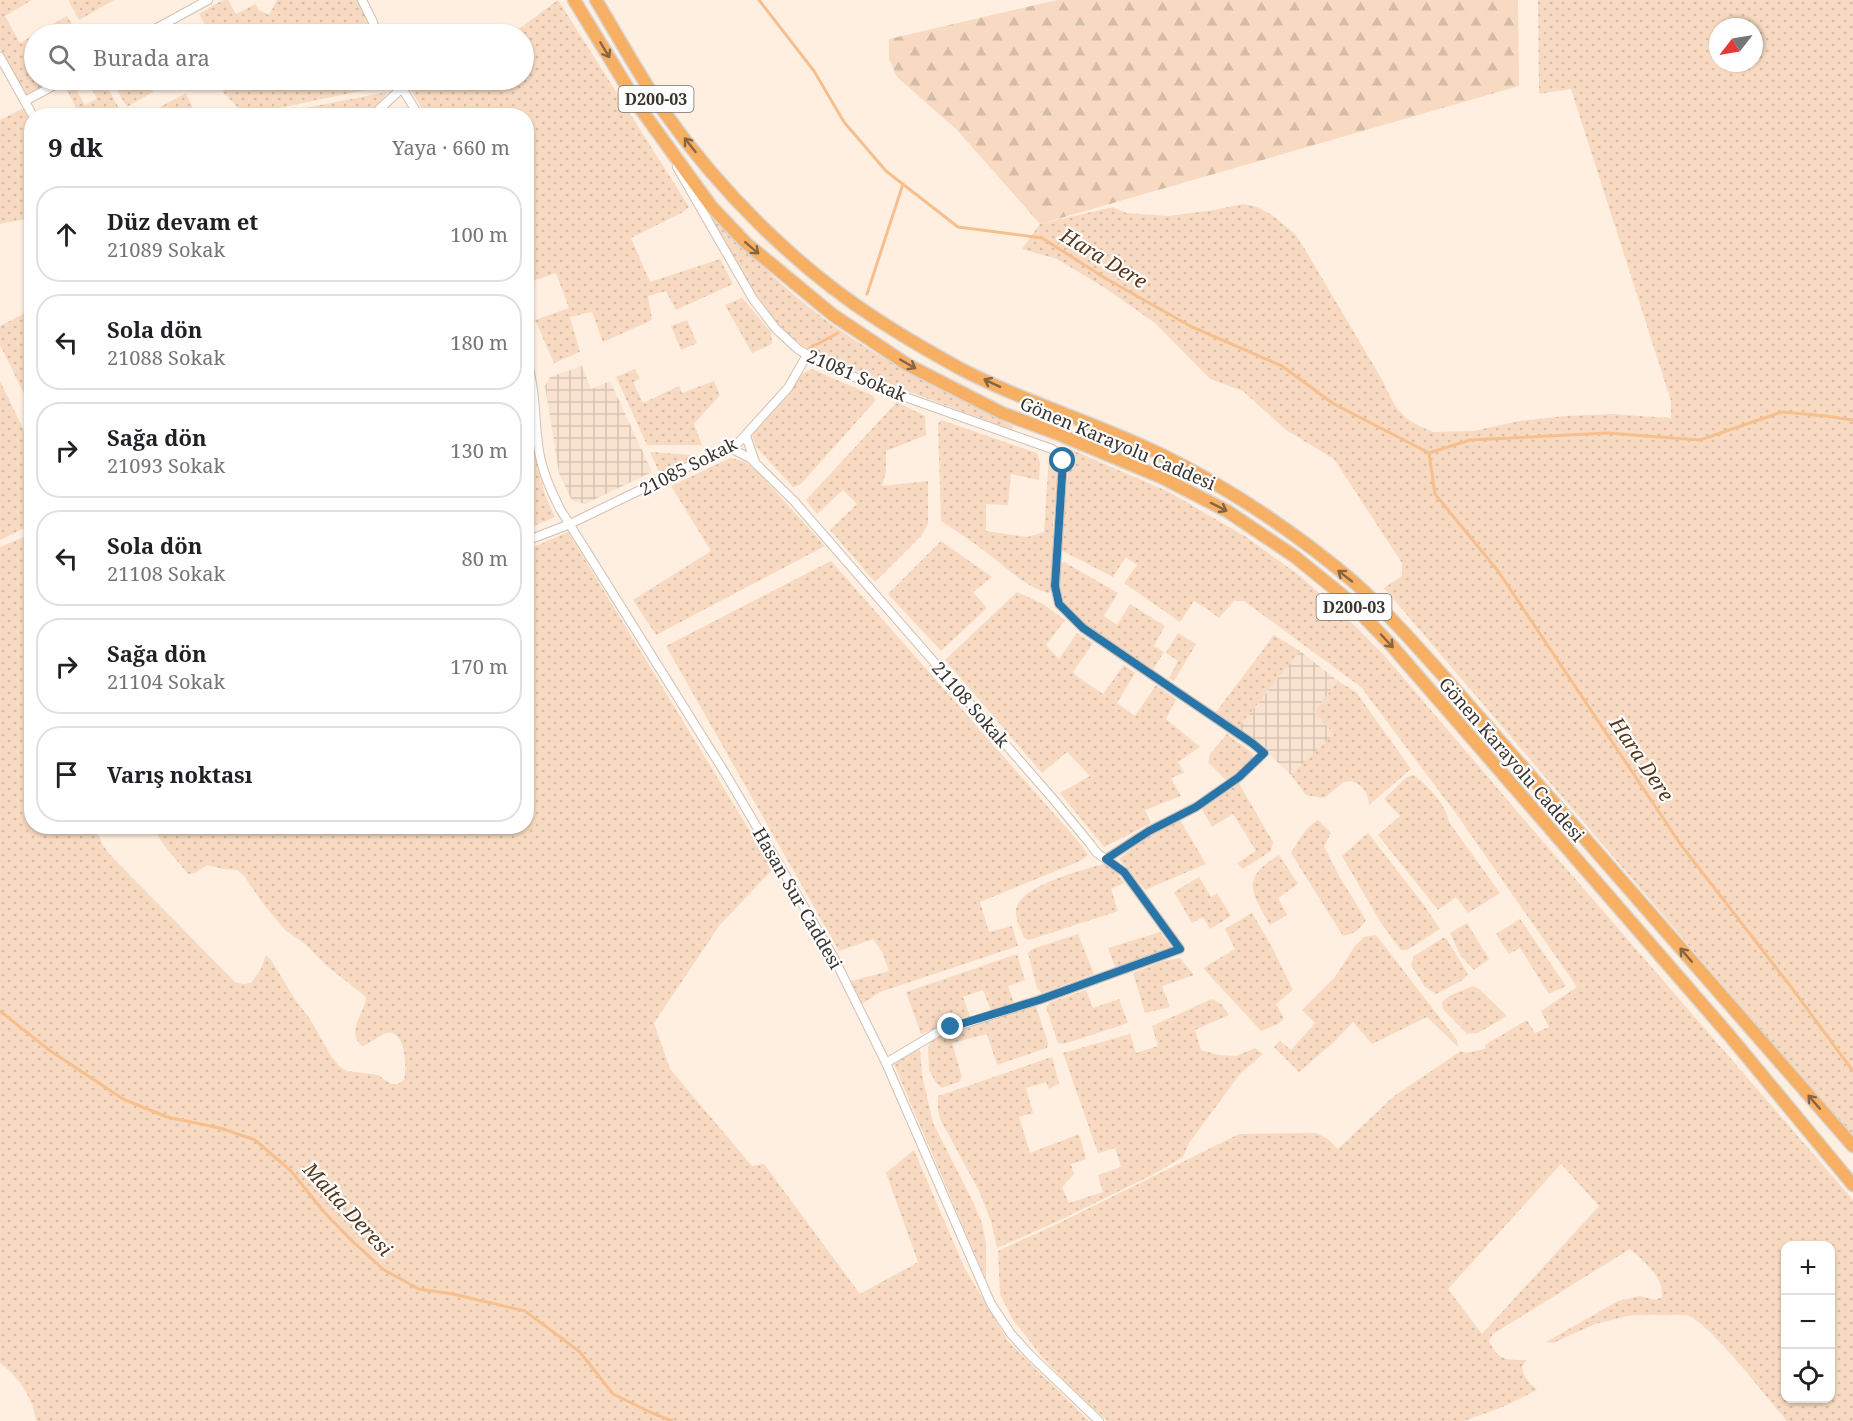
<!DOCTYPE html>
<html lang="tr">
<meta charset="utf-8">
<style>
:root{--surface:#fff;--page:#f6f6f6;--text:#202124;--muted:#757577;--line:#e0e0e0}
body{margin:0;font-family:"Noto Serif",serif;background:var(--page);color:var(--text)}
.controls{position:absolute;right:18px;bottom:18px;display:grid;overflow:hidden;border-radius:12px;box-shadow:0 2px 4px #0004}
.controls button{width:54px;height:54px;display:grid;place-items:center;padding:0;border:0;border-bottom:2px solid var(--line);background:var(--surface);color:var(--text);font:30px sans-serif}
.compass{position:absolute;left:1709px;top:18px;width:54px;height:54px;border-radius:50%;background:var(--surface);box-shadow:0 2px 4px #0004;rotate:239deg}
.stop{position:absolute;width:18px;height:18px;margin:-14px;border:4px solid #2a75a8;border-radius:50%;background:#fff}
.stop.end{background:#2a75a8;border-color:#fff;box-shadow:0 2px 6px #0008}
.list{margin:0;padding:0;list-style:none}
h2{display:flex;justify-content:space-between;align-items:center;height:78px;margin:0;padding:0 24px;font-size:26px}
h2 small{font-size:20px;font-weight:400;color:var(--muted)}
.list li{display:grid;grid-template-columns:39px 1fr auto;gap:18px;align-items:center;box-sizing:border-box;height:96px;margin:0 12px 12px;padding:0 12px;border:2px solid var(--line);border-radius:24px}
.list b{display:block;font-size:22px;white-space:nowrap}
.list p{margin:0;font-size:20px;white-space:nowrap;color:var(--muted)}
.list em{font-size:20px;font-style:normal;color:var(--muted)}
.icon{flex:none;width:33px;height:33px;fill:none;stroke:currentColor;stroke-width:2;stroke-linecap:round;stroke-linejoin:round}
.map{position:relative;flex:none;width:1853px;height:1421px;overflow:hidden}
.search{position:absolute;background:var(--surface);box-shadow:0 2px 4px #0004;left:24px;top:24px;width:510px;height:66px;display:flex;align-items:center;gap:15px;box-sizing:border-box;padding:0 21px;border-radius:33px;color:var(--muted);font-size:22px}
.panel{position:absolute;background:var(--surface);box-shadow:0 2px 4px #0004;left:24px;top:108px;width:510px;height:726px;border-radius:24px}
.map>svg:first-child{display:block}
.industrial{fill:url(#industrial-grid)}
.grass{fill:url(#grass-dots);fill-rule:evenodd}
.forest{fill:url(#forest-firs)}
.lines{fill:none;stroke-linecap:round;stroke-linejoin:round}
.stream{stroke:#f7bf8d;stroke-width:3}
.minor-casing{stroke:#d0c0b3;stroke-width:10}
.trunk-casing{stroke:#d8d6d5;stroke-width:15}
.minor{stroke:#fff;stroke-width:8}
.trunk{stroke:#f7af63;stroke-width:12}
.oneway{stroke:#866543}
.route{stroke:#2a75a8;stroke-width:8}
.labels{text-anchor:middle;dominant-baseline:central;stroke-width:4.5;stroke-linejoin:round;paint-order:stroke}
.shield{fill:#fff;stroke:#75716d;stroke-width:1.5}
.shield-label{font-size:16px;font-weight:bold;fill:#3a342e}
.street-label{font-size:18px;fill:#3a342e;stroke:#fff}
.water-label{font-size:20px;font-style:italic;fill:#54371c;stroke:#fff}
</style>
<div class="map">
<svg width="1853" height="1421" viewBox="0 0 1853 1421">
<defs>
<pattern id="industrial-grid" width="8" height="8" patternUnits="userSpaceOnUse" patternTransform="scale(1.5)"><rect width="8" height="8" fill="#f9e3d0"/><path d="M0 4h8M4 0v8" fill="none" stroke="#d6c3b3"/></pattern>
<pattern id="grass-dots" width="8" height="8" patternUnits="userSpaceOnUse" patternTransform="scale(1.5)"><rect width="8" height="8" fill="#f7dac1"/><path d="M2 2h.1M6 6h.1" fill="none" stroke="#d4bca6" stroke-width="1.8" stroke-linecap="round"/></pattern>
<pattern id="forest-firs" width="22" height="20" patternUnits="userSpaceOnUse" patternTransform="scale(1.5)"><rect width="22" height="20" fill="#f7dac1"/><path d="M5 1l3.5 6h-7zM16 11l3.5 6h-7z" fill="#d4bca6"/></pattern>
</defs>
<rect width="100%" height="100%" fill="#ffefe1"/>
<path class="industrial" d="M 582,366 L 591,389 L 610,381 L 652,472 L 585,504 L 572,501 L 559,473 L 545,386 L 550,377 Z
M 1300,651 L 1338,681 L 1314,712 L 1334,734 L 1291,775 L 1269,754 L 1238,728 Z"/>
<path class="grass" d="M 0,0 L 32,0 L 5,16 L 20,43 L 34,35 L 34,80 L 45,80 L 48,85 L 28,97 L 0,49 Z
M 68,0 L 114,0 L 79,20 Z
M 223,0 L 228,0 L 236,14 L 255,4 L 259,10 L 269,15 L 277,0 L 358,0 L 364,9 L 372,34 L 210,34 L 199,14 Z
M 558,0 L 689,207 L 683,212 L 631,238 L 650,282 L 720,259 L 733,284 L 676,310 L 666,291 L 648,296 L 652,320 L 603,342 L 592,312 L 570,317 L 580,352 L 554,363 L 535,320 L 569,308 L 556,273 L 527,283 L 526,116 L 426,115 L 409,87 L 445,82 L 448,80 L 524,80 L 524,34 L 512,34 Z
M 1538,0 L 1853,0 L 1853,1138 L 1384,588 L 1402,576 L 1402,563 L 1334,459 L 1286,430 L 1243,391 L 1210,379 L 1155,323 L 1105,288 L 1057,259 L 1022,249 L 1040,224 L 1113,207 L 1126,213 L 1169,216 L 1214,210 L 1243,204 L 1258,207 L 1272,215 L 1295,234 L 1303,246 L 1381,378 L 1395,406 L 1406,418 L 1419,426 L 1433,432 L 1474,431 L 1519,421 L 1565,416 L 1612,414 L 1671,418 L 1671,401 L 1571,89 L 1539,94 ZM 1718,27 L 1754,27 L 1754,63 L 1718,63 Z
M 67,16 L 78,34 L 35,34 Z
M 87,80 L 103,80 L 123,115 L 63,115 L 76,108 L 65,86 L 72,82 L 85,105 L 97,99 Z
M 111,80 L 153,80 L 148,83 L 153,92 L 127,107 Z
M 222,80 L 390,80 L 389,85 L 245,115 L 220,89 Z
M 387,92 L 384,98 L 366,115 L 269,115 Z
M 186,93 L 196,115 L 145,115 Z
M 24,108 L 31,122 L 31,218 L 0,224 L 0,120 Z
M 707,209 C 743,248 780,286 823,318 C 882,362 948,393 1013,426 L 1012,430 L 907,391 L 812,353 L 781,328 L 747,282 Z
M 742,298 L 771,332 L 772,344 L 752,353 L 725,305 Z
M 31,310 L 31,408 L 0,345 L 0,326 Z
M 687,320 L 697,343 L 681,350 L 671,326 Z
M 635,369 L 640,379 L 633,382 L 643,403 L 679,386 L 682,393 L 714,381 L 720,395 L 694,424 L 702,445 L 647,445 L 616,377 Z
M 812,369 L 874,396 L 875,401 L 801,484 L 793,487 L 756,447 L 752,435 L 803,373 Z
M 0,381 L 31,445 L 31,525 L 0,540 Z
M 897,402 L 925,416 L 926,435 L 886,451 L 886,472 L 882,486 L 928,481 L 928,524 L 922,535 L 875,582 L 830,530 L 857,504 L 843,490 L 817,514 L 806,500 Z
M 941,420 L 1037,453 L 1040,463 L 1039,480 L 1011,474 L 1008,505 L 986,504 L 986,531 L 1027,537 L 1044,532 L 1049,455 L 1057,462 L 1059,467 L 1053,524 L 1052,589 L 1049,593 C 1025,587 1006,567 987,553 C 972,541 956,531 941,521 L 938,424 Z
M 533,442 L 545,495 L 555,517 L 527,529 L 527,445 Z
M 1070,449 L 1169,492 L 1246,537 L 1300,576 L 1349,620 L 1383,654 L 1545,844 L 1853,1200 L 1853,1421 L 1787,1421 C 1767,1398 1710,1323 1687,1315 L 1632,1315 L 1595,1324 L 1553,1343 L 1546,1342 L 1618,1301 L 1640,1296 L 1655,1300 L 1662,1297 C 1664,1277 1643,1260 1630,1249 L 1493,1334 L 1489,1341 C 1498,1361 1507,1360 1527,1360 L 1522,1366 C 1523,1377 1529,1383 1537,1390 L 1505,1406 L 1464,1421 L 1108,1421 L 1078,1396 L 1043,1358 L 1013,1320 L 1000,1294 L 998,1251 L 1057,1224 L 1239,1134 L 1316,1133 L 1328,1139 L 1338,1149 L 1394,1096 L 1461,1051 L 1466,1053 L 1485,1049 L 1485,1045 L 1527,1020 L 1535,1033 L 1549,1027 L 1541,1011 L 1577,987 L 1457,815 L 1361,687 L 1244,601 L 1234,601 L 1219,618 L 1206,608 L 1194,601 L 1180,622 L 1124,583 L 1137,565 L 1126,557 L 1113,577 L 1061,550 ZM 1561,1164 L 1599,1206 L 1482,1334 L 1448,1289 ZM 1786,1246 L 1830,1246 L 1830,1398 L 1786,1398 Z
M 650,452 L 693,455 L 697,457 L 660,474 Z
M 730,458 L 744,461 L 758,472 L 825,546 L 656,635 L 633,600 L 711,551 L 671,486 Z
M 568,532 L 773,869 L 719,926 L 654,1023 L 670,1069 L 752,1166 L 764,1164 L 860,1294 L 918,1262 L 886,1173 L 914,1150 L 964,1267 L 1008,1341 L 1089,1421 L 36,1421 C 33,1398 18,1376 0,1363 L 0,547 L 31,534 L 32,826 L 88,827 L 100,837 L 102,844 L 111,856 L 235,982 L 243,984 L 251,983 L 260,971 L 266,955 L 271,960 L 296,1001 L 310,1019 L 331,1056 L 340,1067 L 347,1071 L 378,1075 L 391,1084 L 398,1084 L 404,1080 C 407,1069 406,1029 387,1033 C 379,1035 371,1043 362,1046 C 345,1030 365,1014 366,997 L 327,966 L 305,944 L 285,930 L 262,902 L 244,876 L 237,870 L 223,869 L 207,865 L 195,873 L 188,874 L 163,844 L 153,827 L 526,826 L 527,550 Z
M 941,541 L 992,577 L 973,592 L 987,608 L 941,651 L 888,594 Z
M 831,561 L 1078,841 L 1088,855 L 1080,861 L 980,902 L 989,932 L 1012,926 L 1018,946 L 880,992 L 862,1004 L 851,981 L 889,971 L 882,952 L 873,939 L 839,951 L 666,646 Z
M 1064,562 L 1118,593 L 1104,616 L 1117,625 L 1130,604 L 1165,626 L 1154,646 L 1164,652 L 1153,669 L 1075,617 C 1057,599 1060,589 1059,565 Z
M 1017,592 L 1043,604 L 1065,620 L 1046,645 L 1059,659 L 1077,633 L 1093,643 L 1073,672 L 1078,677 L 1103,694 L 1124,665 L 1135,673 L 1117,703 L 1135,716 L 1156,685 L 1176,699 L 1166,719 L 1200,747 L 1178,762 L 1184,773 L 1171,778 L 1181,796 L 1145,810 L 1151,823 L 1104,847 L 1060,793 L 1090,776 L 1067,752 L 1042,773 L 945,660 Z
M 1178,633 L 1196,644 L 1174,681 L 1169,678 L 1178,661 L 1166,653 Z
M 1274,635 L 1300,651 L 1238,728 L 1216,712 Z
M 1338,681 L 1356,692 L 1411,769 L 1369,805 C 1368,792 1364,787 1352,781 L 1344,782 L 1324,798 L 1306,795 L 1291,775 L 1334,734 L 1314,712 Z
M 1227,734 L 1251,752 L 1254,758 L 1227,781 L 1208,762 L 1210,754 Z
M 1414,775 C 1428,786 1446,804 1449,822 L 1500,893 L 1468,913 L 1456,897 L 1438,910 L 1378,835 L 1400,816 L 1384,799 L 1407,777 Z
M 1238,782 L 1273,842 L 1271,851 L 1243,869 L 1237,863 L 1256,851 L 1233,814 L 1212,827 L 1201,807 Z
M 1180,820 L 1206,864 L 1145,890 L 1119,859 L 1143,840 Z
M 1318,820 L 1331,833 L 1324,846 L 1339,876 L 1366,920 C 1360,929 1354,934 1343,936 L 1291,853 C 1299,841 1305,827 1318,820 Z
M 1368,833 L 1424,905 L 1440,929 L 1407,950 L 1401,950 L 1381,923 L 1342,856 Z
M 1279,855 L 1298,884 L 1278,898 L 1287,915 L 1270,925 C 1251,891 1240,879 1279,855 Z
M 1106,863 L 1116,871 L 1124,883 L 1111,889 L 1118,911 L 1029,940 L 1024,938 C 1021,929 1013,916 1017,906 C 1027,883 1084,870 1106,863 Z
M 1199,877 L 1211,897 L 1217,893 L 1231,916 L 1210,929 L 1203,917 L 1192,923 L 1174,892 Z
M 1252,913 L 1273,949 L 1293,990 L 1276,1004 L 1284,1018 L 1278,1024 L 1261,1031 L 1203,968 L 1235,949 L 1225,929 Z
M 1520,919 L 1566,986 L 1549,994 L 1520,948 L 1509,954 L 1496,934 Z
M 1467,923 L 1489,959 L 1474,970 L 1460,955 L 1450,933 Z
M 1160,932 L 1173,949 L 1115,967 L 1108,948 Z
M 1078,934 L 1094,974 L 1042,993 L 1037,988 L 1028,953 L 1032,949 Z
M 1376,935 L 1457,1040 L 1458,1047 L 1427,1017 L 1372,1044 L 1353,1022 L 1335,1041 L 1299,1072 L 1274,1047 L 1280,1041 L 1291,1050 L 1315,1023 L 1302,1010 L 1335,977 L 1355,946 L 1364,937 Z
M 1443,938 L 1446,938 L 1468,974 L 1461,981 L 1436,994 L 1425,987 L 1411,965 L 1414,956 Z
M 1017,954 L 1025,980 L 1008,986 L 1014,1003 L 991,1011 L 983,990 L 963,997 L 970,1017 L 921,1034 L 906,992 Z
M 1180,958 L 1194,975 L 1162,986 L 1170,1007 L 1145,1013 L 1133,973 L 1163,961 Z
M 1473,986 L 1479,989 L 1507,1016 L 1478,1033 L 1467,1034 L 1443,1009 L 1442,1002 L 1449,996 Z
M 1086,990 L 1093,1008 L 1119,999 L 1128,1023 L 1064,1044 L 1058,1043 L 1046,1007 L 1051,1002 Z
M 1212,999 L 1221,1004 L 1229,1015 L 1195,1030 L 1201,1050 L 1219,1055 L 1236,1056 L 1255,1048 L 1263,1054 L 1240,1074 L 1189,1143 L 1183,1157 L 1152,1175 L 1056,1222 L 997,1248 L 991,1221 L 979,1191 L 941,1121 L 938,1111 L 938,1096 L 1052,1057 L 1059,1083 L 1049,1089 L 1046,1082 L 1026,1088 L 1033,1113 L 1019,1117 L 1030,1153 L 1079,1134 L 1086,1159 L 1071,1164 L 1074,1174 L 1062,1187 L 1069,1203 L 1103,1192 L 1098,1175 L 1121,1167 L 1115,1148 L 1098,1153 L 1063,1053 L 1130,1034 L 1136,1053 L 1158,1046 L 1152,1026 Z
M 1036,1006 L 1048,1043 L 1047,1048 L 997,1065 L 987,1034 L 952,1043 L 962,1077 L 959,1082 L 941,1088 L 935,1081 L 929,1070 L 928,1048 L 930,1042 L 943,1035 Z
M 920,1049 L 922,1075 L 933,1123 L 973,1202 L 982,1223 L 986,1243 L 986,1280 L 893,1062 Z"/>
<path class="forest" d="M 1057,0 L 1518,0 L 1519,86 L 1040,224 L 957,130 L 897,77 L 889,59 L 889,39 Z"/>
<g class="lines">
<path class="stream" d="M 759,0 L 814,71 L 844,122 L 886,171 L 958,227 L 1042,238 L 1105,278 L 1190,326 L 1282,366 L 1334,404 L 1429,453 L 1470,440 L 1607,433 L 1700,440 L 1782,412 L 1826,416 L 1853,420
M 867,294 L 903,184
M 810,348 L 838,333
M 1429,453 L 1435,494 L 1498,571 L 1681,845 L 1788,983 L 1853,1071
M 0,1011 L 49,1050 L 123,1099 L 167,1117 L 220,1128 L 255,1140 L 291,1171 L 324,1212 L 350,1239 L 384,1270 L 419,1289 L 453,1294 L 525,1311 L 580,1352 L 613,1394 L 652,1413 L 672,1421"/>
<g class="minor-casing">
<path id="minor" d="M 362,0 L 372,20 L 377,34
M 146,34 L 208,0
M 0,57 L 33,116
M 397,80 L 419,116
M 25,101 L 64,80
M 372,116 L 402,88
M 677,167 L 753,299 L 776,329 L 799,350 L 827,366 L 894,393 L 1052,449 L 1061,456 L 1063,461 L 1055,586 L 1059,604 L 1083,628 L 1252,743 L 1264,753 L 1239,777 L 1196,807 L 1149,831 L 1106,859
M 526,360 C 538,393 533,428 541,461 C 545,478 552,493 560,509 L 725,773 L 833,956 L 886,1063 L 991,1304 L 1011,1334 L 1030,1355 L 1099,1421
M 746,436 L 755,462
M 730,448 L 750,458 L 794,501 L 1054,800 L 1091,845 L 1097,853 L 1124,872 L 1180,949 L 1039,1000 L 938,1032 L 886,1063
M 526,541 L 570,524 L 739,442 L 788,388 L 807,355"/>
</g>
<g class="trunk-casing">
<path id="trunk" d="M 574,0 L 640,108 L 711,206 L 746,243 L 833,315 L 908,365 L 1002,413 L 1058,434 L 1161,477 L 1227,511 L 1294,556 L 1347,599 L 1391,645 L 1729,1035 L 1853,1185
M 596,0 C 619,38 640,77 665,113 C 721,192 797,268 878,320 C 904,337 932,353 959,368 C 1024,402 1096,423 1162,455 C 1229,488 1298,534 1355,583 C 1385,610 1412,641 1439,671 L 1853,1146"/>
</g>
<use href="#minor" class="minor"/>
<use href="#trunk" class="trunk"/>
</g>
<defs><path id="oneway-shaft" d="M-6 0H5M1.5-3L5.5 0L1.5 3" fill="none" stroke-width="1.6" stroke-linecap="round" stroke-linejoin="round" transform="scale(1.5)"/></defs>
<g class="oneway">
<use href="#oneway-shaft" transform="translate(605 50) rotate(59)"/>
<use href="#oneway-shaft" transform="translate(690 145) rotate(-128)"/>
<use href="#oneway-shaft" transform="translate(752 248) rotate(41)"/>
<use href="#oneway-shaft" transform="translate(908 364) rotate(30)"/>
<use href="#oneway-shaft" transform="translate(992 383) rotate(-155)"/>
<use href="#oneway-shaft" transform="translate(1219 507) rotate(27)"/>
<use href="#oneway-shaft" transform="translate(1345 576) rotate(-142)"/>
<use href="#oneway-shaft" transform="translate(1387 641) rotate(47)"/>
<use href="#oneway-shaft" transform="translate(1686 955) rotate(-131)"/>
<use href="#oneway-shaft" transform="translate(1814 1102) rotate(-131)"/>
</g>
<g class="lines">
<path class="route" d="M 951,1027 L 1039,1000 L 1180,949 L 1124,872 L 1106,859 L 1149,831 L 1196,807 L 1239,777 L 1264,753 L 1252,743 L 1083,628 L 1059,604 L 1055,586 L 1063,461"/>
</g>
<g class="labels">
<g class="shield">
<rect x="618.5" y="86" width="75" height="26" rx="4.5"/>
<rect x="1316.5" y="594" width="75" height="26" rx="4.5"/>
</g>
<g class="shield-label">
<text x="656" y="99">D200-03</text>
<text x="1354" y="607">D200-03</text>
</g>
<g class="street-label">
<text transform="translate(857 375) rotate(23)">21081 Sokak</text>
<text transform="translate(1118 443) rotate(23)">Gönen Karayolu Caddesi</text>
<text transform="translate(688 466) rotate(-27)">21085 Sokak</text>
<text transform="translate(971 704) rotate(49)">21108 Sokak</text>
<text transform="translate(1512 759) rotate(49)">Gönen Karayolu Caddesi</text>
<text transform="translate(798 898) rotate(60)">Hasan Sur Caddesi</text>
</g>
<g class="water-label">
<text transform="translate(1104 258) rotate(31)">Hara Dere</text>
<text transform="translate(1642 759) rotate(56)">Hara Dere</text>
<text transform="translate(348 1209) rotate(47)">Malta Deresi</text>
</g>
</g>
</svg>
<div class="controls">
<button>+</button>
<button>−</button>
<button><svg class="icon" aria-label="locate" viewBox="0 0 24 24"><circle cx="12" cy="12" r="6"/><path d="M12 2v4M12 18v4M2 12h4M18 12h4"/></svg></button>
</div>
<svg class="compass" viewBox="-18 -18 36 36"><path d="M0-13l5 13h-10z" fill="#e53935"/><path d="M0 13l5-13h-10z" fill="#757577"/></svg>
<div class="stop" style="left:1063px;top:461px"></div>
<div class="stop end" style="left:951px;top:1027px"></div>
<div class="search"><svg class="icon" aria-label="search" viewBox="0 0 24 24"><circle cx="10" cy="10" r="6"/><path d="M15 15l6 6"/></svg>Burada ara</div>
<section class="panel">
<h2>9 dk<small>Yaya · 660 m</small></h2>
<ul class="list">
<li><svg class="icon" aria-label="ahead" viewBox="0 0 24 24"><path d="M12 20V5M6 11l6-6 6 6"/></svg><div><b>Düz devam et</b><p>21089 Sokak</p></div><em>100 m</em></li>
<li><svg class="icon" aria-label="left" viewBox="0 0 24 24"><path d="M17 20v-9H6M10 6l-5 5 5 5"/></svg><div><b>Sola dön</b><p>21088 Sokak</p></div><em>180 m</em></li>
<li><svg class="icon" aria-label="right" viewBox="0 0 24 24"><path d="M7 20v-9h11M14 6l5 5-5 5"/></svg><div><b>Sağa dön</b><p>21093 Sokak</p></div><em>130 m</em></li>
<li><svg class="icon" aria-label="left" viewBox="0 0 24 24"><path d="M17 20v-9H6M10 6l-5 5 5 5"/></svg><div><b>Sola dön</b><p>21108 Sokak</p></div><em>80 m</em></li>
<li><svg class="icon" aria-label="right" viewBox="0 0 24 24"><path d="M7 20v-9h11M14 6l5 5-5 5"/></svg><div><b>Sağa dön</b><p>21104 Sokak</p></div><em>170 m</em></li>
<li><svg class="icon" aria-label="arrive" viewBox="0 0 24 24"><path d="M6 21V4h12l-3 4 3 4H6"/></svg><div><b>Varış noktası</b></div></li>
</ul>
</section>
</div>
